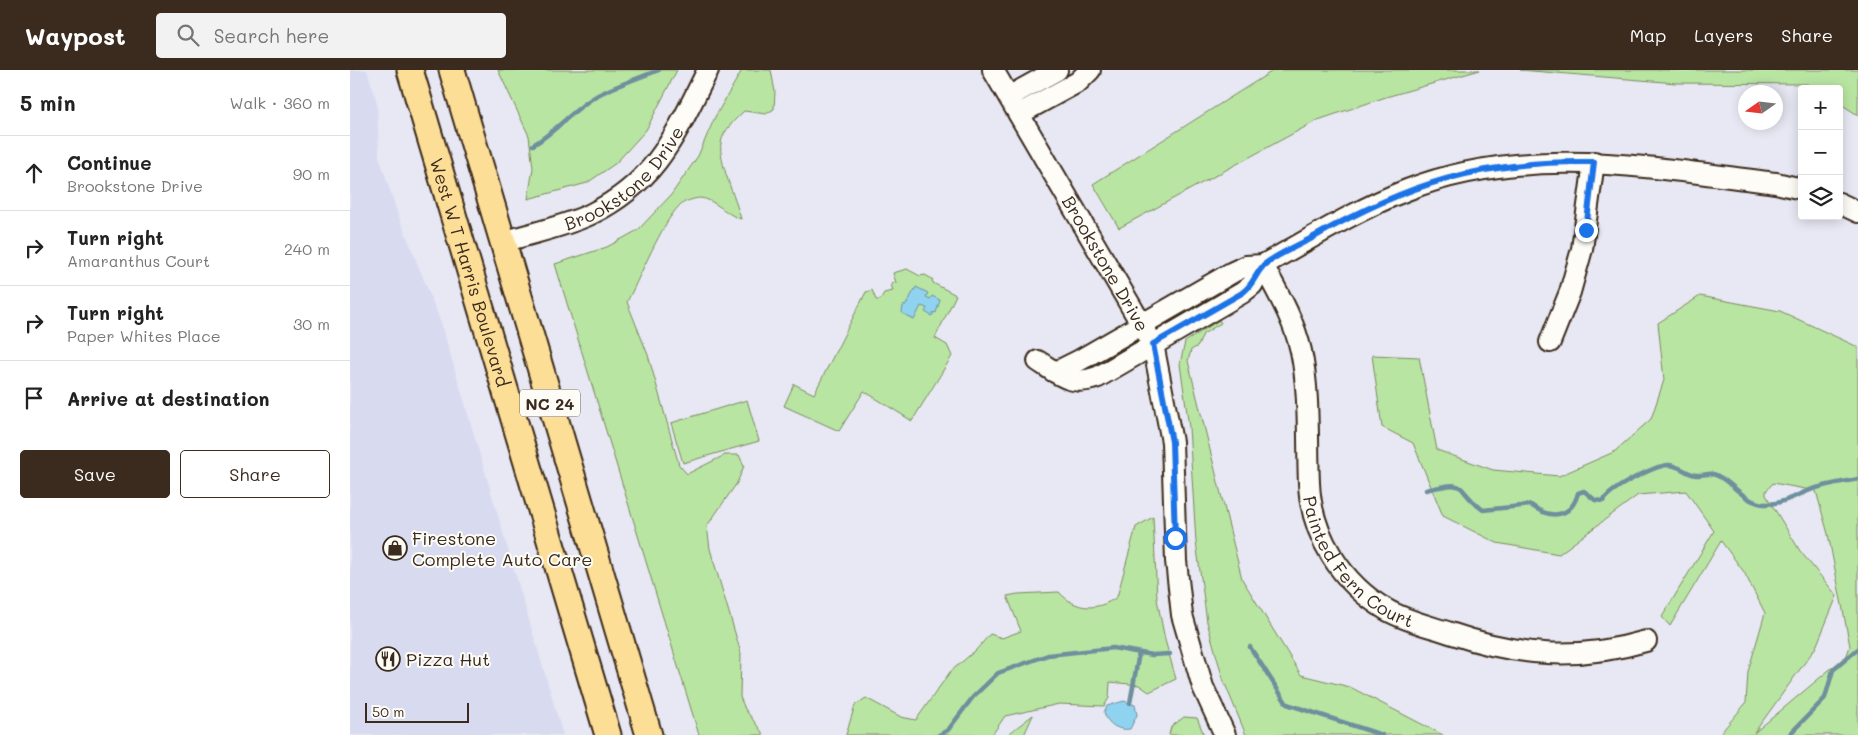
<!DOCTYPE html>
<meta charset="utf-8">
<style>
:root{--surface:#fff;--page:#f2f2f2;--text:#222;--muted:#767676;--line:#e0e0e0;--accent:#3b2a1e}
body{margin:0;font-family:Mali,sans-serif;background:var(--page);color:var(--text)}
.controls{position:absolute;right:15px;top:15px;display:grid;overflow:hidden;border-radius:5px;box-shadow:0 2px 12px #0003}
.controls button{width:45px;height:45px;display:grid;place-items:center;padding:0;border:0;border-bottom:1px solid var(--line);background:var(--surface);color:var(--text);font:25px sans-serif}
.compass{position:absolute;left:1388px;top:15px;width:45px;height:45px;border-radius:50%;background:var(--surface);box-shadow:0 2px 12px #0003;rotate:256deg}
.scale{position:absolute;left:15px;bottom:12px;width:104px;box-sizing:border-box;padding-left:5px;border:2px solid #3b2a1e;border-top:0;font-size:14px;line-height:18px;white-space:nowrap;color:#3b2a1e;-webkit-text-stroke:4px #fdfcf7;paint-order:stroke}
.stop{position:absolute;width:15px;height:15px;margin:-11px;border:4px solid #1a73e8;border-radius:50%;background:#fff}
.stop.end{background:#1a73e8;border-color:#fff;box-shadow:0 1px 5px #0008}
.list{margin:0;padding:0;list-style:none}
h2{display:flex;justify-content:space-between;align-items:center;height:65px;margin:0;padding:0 20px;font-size:21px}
h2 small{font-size:16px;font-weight:400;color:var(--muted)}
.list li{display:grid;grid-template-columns:32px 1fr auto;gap:15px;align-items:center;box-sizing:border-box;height:75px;padding:0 20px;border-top:1px solid var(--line)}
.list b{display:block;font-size:19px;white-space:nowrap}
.list p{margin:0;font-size:16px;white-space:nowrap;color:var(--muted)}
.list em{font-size:16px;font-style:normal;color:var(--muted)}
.actions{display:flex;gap:10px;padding:15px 20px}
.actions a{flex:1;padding:11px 0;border:1px solid var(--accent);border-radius:5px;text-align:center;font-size:18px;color:var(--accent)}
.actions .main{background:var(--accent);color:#fff}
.icon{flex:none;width:28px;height:28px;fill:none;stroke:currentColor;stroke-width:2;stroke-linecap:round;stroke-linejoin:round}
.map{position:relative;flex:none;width:1508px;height:665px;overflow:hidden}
header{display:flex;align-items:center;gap:30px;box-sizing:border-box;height:70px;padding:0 25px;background:var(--accent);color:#fff}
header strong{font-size:24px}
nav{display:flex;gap:28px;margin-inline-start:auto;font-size:18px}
.search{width:350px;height:45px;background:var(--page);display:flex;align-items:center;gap:12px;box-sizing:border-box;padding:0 18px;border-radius:5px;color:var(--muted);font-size:19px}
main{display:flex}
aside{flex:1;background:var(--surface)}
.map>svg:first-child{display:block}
.built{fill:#d8daf0}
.green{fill:#b9e5a2;stroke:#7a8860;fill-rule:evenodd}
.water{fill:#90d3f1;stroke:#6e8f9d}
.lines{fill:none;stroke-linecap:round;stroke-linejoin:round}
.stream{stroke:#6e8f9d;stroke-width:4.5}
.minor-casing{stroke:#3b2a1e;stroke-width:24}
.major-casing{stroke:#3b2a1e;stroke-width:29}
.minor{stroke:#fdfcf7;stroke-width:20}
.major{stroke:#fcde96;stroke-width:25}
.route{stroke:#1a73e8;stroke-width:6}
.labels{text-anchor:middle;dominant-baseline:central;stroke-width:4;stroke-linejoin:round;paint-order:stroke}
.shield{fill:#fdfcf7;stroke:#75695f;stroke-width:1}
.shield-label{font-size:16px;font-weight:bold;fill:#3b2a1e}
.street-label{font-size:18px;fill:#3b2a1e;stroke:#fdfcf7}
.poi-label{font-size:18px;fill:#3b2a1e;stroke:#fdfcf7;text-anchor:start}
</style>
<header>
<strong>Waypost</strong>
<div class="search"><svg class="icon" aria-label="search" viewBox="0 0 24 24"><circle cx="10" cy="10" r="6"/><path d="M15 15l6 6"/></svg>Search here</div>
<nav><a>Map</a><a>Layers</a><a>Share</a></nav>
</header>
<main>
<aside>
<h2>5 min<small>Walk · 360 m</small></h2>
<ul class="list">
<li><svg class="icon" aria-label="ahead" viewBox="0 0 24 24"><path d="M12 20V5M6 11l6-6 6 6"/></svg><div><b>Continue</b><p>Brookstone Drive</p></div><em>90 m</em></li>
<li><svg class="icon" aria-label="right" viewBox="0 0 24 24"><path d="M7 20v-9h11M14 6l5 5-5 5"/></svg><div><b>Turn right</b><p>Amaranthus Court</p></div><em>240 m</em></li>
<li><svg class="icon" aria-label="right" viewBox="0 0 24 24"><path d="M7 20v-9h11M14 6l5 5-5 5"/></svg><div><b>Turn right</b><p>Paper Whites Place</p></div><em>30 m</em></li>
<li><svg class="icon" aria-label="arrive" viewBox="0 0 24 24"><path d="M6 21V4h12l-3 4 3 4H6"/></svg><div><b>Arrive at destination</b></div></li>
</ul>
<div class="actions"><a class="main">Save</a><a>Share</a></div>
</aside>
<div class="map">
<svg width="1508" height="665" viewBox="0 0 1508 665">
<rect width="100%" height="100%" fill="#e7e8f3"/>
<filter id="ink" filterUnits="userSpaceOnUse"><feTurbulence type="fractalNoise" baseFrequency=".02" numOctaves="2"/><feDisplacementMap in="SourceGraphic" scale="10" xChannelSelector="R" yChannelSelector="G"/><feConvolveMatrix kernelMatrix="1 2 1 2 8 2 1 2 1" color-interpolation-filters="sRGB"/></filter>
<g filter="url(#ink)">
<path class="built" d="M 0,0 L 17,0 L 27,33 L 29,86 L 47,142 L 91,253 L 213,665 L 0,665 Z"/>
<path class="green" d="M 148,0 L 327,0 L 296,60 L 266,93 L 237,113 L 178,129 L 183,98 L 179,66 Z
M 392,0 L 421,0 L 425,22 L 424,39 L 416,44 L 394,41 C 386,49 373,60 371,73 C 368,91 386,129 391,149 C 376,145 365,129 350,128 C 345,128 332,132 329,136 C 312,153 289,209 277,232 L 298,285 L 329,395 L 337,404 L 375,385 L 389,385 L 394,396 L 387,413 L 357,456 L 360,479 L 391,583 L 390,627 L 395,639 L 414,665 L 349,665 L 205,194 L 257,177 L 288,160 L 321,125 L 348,86 L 365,47 Z
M 924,0 L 1130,0 L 1036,27 L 968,50 L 769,158 L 743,114 Z
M 1170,0 L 1508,0 L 1508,45 L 1489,33 L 1489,19 L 1465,19 L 1457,14 L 1326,13 Z
M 557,199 L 570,206 L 575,205 L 582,209 L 583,213 L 606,225 L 585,268 L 597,275 L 602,286 L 562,351 L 514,321 L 489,361 L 434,336 L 444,314 L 464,324 L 516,222 L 522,220 L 526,230 L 530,230 L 534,223 L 543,221 L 541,214 L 546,213 L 543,203 Z
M 1350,226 L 1430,241 L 1508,277 L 1508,665 L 1369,665 L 1396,633 L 1398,602 L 1415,543 L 1394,502 L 1371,471 L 1320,556 L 1312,547 L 1364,461 L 1336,421 L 1288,425 L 1209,484 L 1147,473 L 1093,446 L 1063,373 L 1032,357 L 1022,285 L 1069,287 L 1087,380 L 1143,400 L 1209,406 L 1264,382 L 1301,349 L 1314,310 L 1308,253 ZM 1423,413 L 1466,421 L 1478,464 L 1500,576 L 1497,585 L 1404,663 L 1466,577 L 1487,526 L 1450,481 L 1416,425 L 1416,421 Z
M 869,250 L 871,253 L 853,264 L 848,276 L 841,280 L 838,291 L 892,509 L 951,605 L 1000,617 L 1093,665 L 896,665 L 873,609 L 857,552 L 846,472 L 839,357 L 830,294 L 835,272 Z
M 397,330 L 409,371 L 333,393 L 321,353 Z
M 803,447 L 807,529 L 815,570 L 826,609 L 799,622 L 789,615 L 760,612 L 759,628 L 754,636 L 709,634 L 655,646 L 642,665 L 496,665 L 505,635 L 516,628 L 551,647 L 566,650 L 600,602 L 626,580 L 640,564 L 652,568 L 671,561 L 657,526 L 668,524 L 709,522 C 726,541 747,541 767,527 L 786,457 Z
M 683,645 L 674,665 L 657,665 Z
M 834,647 L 847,648 L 854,665 L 819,665 L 821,657 Z"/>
<path class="water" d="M 566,217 L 578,223 L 576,227 L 580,229 L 582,226 L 590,230 L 586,243 L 584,242 L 582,246 L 575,242 L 577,238 L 571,236 L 564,250 L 552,243 L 553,236 L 556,235 Z
M 774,631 L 785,635 L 787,645 L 780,659 C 768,661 757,654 754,642 L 757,636 Z"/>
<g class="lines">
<path class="stream" d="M 183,75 C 207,61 224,38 248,25 C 267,15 289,8 309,0
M 1076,420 C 1122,409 1103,418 1133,440 L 1181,435 C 1199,449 1221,449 1228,423 L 1234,421 L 1245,430 L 1253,431 C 1260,419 1303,396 1318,395 C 1330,395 1336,404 1346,405 C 1355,406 1360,401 1368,406 C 1384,414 1397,435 1417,434 C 1433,434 1448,424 1463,419 C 1478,414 1493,412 1508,409
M 900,577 L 937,634 L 1032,665
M 780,633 L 789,583
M 589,665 L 598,660 L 623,627 L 648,603 L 698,585 L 763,578 L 802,585 L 820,584
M 1439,665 L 1475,628 L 1483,600 L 1508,579"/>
<g class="minor-casing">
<g id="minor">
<path id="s1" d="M 643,0 L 803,274 L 822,372 L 826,491 L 832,545 L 853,617 L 875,665"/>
<path d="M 660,26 L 707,0"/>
<path d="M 669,44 L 728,12 L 740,0"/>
<path d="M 1489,133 L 1508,142"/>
<path id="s2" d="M 153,172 C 181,163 214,157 241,144 C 308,111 326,63 358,0"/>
<path id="s3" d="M 913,195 C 928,223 944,250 951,281 C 960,324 957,370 959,413 C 961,465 992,514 1037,540 C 1056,551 1079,556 1100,563 C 1167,586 1227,591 1296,571"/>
<path d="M 1200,272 L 1220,222 L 1232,179 L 1244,92"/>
<path d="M 688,291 C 710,305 721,317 748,307 L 892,223 L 902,215 L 913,195"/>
<path d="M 703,301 L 710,300 L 730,290 L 883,202 L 896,196 L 913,195 C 960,169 1006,140 1057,120 C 1177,73 1303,98 1426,113 L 1452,119"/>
</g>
</g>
<g class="major-casing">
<g id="major">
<path id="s4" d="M 60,0 L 258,665"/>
<path d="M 102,0 L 299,665"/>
</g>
</g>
<use href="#minor" class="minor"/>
<use href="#major" class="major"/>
</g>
</g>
<g class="lines" filter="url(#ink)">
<path class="route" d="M 825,468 L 822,372 L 803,274 L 892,223 C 904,214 904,206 913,196 C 920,188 951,174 962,168 C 1058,113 1132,90 1244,92 L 1236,160"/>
</g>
<defs>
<g id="shop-ring" transform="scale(1.25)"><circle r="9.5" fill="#fdfcf7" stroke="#3b2a1e" stroke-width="1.5"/><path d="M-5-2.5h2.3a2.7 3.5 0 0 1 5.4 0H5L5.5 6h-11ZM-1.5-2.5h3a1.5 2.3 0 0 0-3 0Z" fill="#3b2a1e"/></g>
<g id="restaurant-ring" transform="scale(1.25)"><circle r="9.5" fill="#fdfcf7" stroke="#3b2a1e" stroke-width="1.5"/><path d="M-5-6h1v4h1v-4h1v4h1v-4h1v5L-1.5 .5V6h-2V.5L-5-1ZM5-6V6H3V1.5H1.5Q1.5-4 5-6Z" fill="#3b2a1e"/></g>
</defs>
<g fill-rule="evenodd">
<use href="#shop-ring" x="45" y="478"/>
<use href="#restaurant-ring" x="38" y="589"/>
</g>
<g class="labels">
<rect class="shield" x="170" y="319.5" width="60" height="27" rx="4"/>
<g class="shield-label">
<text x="200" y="333">NC 24</text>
</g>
<g class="street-label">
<text stroke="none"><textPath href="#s2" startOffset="141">Brookstone Drive</textPath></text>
<text stroke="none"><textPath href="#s1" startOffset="224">Brookstone Drive</textPath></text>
<text stroke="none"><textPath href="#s4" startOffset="211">West W T Harris Boulevard</textPath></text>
<text stroke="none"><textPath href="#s3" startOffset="325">Painted Fern Court</textPath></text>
</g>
<g class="poi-label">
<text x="62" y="468">Firestone<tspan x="62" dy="21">Complete Auto Care</tspan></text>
<text x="56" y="589">Pizza Hut</text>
</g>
</g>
</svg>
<div class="controls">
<button>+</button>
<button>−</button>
<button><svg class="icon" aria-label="layers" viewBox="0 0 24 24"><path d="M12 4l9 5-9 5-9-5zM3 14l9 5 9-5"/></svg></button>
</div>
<svg class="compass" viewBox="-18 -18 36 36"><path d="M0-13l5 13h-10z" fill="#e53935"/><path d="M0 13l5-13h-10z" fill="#767676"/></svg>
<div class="scale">50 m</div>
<div class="stop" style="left:825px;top:468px"></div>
<div class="stop end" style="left:1236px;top:160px"></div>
</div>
</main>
